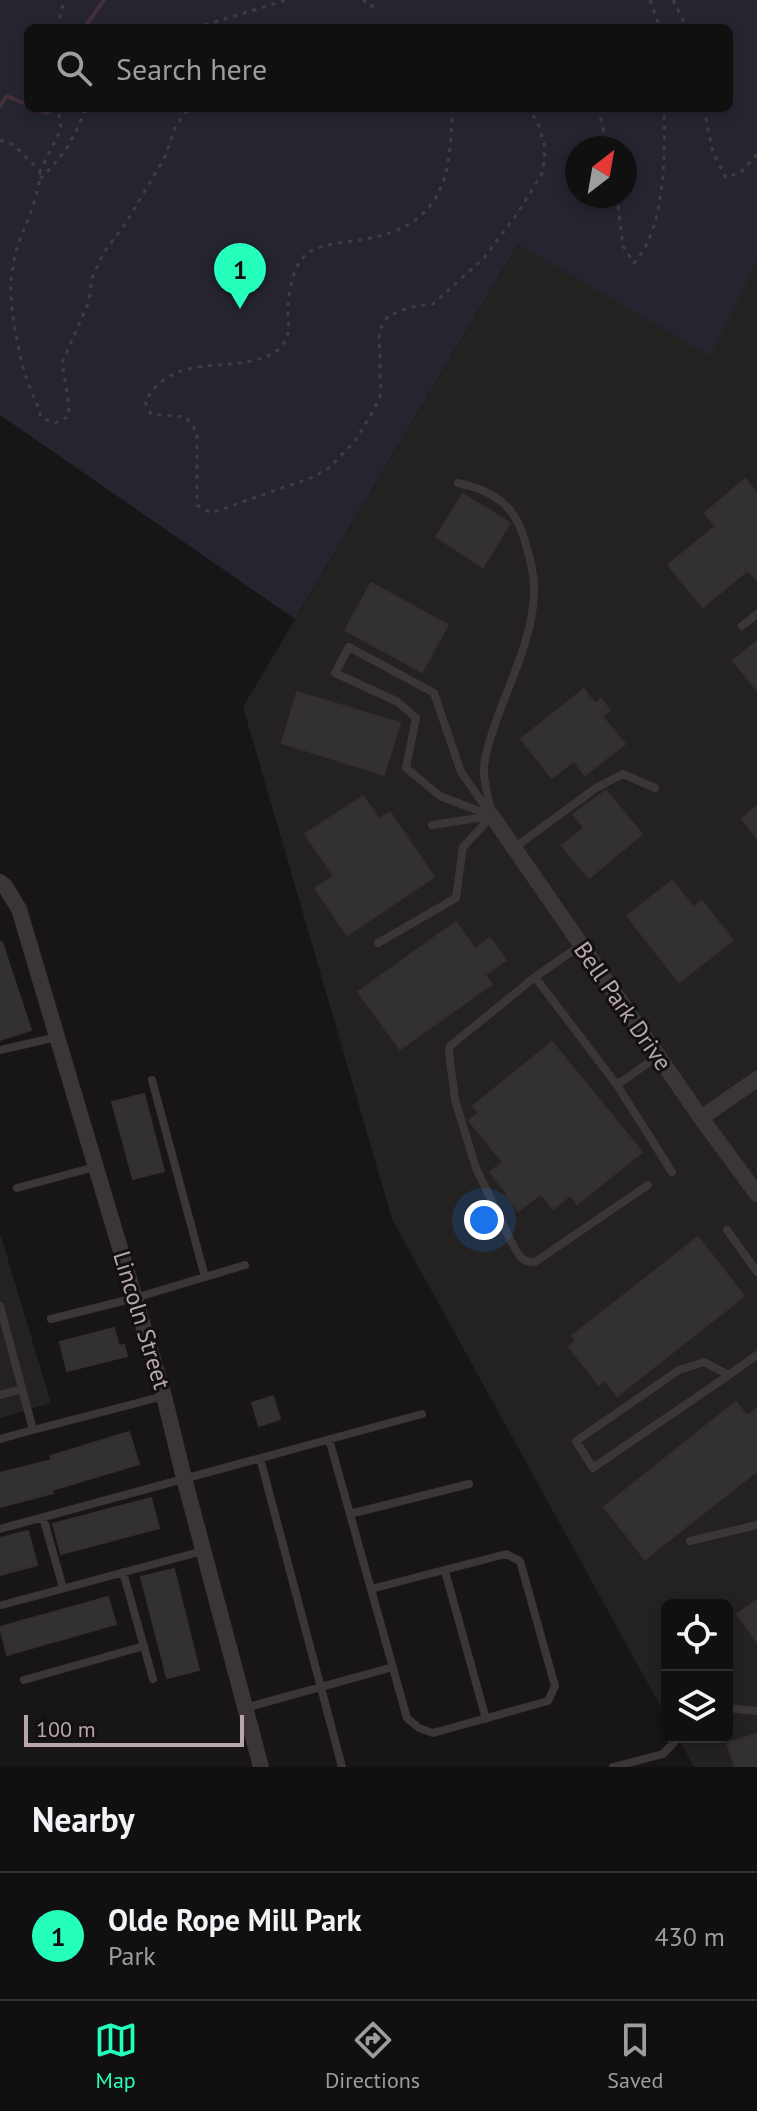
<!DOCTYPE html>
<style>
:root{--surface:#111010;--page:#1e1e1e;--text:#f1f3f6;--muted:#9c9d9f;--line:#303030;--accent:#25ffbc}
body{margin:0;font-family:"PT Sans",sans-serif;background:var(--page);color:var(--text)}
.controls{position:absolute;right:24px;bottom:24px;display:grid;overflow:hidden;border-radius:12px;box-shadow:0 4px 12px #0003}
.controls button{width:72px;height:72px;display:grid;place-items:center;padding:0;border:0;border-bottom:2px solid var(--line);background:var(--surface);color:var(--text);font:40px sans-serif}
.compass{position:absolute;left:565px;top:136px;width:72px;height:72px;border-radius:50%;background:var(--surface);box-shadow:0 4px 12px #0003;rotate:31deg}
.scale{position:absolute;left:24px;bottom:20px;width:220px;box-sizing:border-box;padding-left:8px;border:4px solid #b8a6ab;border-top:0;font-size:22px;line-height:28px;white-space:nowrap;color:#b8a6ab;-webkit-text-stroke:6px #121010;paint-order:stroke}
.you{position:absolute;left:484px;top:1220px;width:28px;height:28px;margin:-20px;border:6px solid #fff;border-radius:50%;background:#1a73e8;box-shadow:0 0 0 12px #1a73e833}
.badge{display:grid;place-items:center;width:52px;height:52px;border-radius:50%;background:var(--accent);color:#111;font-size:26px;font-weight:700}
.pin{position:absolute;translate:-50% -66px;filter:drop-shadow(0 2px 4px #0008)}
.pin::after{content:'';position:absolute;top:42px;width:28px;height:24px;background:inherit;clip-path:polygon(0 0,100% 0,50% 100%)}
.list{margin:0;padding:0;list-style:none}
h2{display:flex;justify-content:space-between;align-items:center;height:104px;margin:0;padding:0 32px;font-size:34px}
h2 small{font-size:26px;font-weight:400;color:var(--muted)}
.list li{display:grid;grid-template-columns:52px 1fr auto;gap:24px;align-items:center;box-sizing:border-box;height:128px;padding:0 32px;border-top:2px solid var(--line)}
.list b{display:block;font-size:30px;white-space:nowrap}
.list p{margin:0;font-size:26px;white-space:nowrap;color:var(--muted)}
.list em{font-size:26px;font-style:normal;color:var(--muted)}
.icon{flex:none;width:44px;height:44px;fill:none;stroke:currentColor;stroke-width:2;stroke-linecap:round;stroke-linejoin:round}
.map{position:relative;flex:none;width:757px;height:1767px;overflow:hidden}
.search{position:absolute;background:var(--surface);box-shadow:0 4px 12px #0003;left:24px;right:24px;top:24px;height:88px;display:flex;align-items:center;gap:20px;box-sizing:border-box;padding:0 28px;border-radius:12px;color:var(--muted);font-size:30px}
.sheet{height:232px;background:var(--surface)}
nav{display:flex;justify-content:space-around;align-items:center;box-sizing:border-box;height:112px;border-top:2px solid var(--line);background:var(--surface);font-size:22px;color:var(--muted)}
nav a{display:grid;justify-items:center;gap:4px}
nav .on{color:var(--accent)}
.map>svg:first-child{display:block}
.built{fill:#242121;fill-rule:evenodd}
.green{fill:#26242f;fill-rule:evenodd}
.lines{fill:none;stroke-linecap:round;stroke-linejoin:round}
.stream{stroke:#432f39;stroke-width:4}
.building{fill:#333030;stroke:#332f2f;stroke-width:2}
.path{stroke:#433b3d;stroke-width:3;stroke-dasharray:4 6;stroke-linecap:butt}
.service{stroke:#3c3536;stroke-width:8}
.minor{stroke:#3c3536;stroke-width:16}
.labels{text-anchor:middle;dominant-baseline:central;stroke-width:6;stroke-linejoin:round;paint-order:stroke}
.street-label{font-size:24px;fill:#b8a6ab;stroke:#121010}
</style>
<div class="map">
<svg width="757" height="1767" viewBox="0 0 757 1767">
<rect width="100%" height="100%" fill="#171515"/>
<path class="built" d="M 599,108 L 757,191 L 757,1767 L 694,1767 L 678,1737 L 727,1737 L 727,1605 L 667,1605 L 667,1718 L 392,1219 L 243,707 ZM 577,148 L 625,148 L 625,196 L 577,196 Z
M 0,1233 L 51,1403 L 0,1418 Z"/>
<path class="green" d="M 0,0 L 757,0 L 757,261 L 710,356 L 518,244 L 295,619 L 0,415 ZM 729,28 L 729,108 L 28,108 L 28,28 ZM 577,148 L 625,148 L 625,196 L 577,196 Z"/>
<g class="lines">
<path class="stream" d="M 84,28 L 104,0
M 0,106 L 7,96 L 28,105
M 35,108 L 46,113 L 53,108"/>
</g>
<path class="building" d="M 745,479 L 757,493 L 757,580 L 748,570 L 703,607 L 668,565 L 716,526 L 705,513 Z
M 463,494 L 510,523 L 483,567 L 436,537 Z
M 371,583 L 448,625 L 422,672 L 345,630 Z
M 757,641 L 757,690 L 733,661 Z
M 584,689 L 595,704 L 601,699 L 610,710 L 602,716 L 625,744 L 585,775 L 574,761 L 552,778 L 521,739 Z
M 297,692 L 400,723 L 384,775 L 282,743 Z
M 606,791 L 642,834 L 589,878 L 562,846 L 584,828 L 573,814 Z
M 363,796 L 379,819 L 390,812 L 434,877 L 347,935 L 315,888 L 334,876 L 305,834 Z
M 757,806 L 757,838 L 742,819 Z
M 672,881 L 693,907 L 702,901 L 733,940 L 679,982 L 627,916 Z
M 456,922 L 475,949 L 490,938 L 506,960 L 485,975 L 492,984 L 400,1049 L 358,992 Z
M 0,942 L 2,942 L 31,1030 L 0,1040 Z
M 552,1042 L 642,1152 L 577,1204 L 570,1195 L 553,1209 L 541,1194 L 518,1211 L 506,1194 L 507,1193 L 490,1172 L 503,1162 L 469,1121 L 479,1113 L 473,1106 Z
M 144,1094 L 164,1171 L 133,1179 L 112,1102 Z
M 698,1237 L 744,1296 L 617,1396 L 605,1380 L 599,1385 L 569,1347 L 576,1341 L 572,1336 Z
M 114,1328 L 119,1346 L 124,1345 L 127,1356 L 67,1371 L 60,1342 Z
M 273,1396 L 280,1419 L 259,1426 L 252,1403 Z
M 736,1402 L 747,1416 L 757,1408 L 757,1471 L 645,1559 L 604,1507 Z
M 129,1432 L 139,1464 L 52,1490 L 53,1493 L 0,1507 L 0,1473 L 52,1460 L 50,1456 Z
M 151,1498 L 159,1528 L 61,1554 L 53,1524 Z
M 28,1531 L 37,1565 L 0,1575 L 0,1538 Z
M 174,1569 L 199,1670 L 167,1678 L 141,1577 Z
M 108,1597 L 116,1624 L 7,1655 L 0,1627 Z
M 757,1600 L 757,1642 L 737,1614 Z
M 757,1734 L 757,1767 L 735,1767 L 727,1743 Z"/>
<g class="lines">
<path class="path" d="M 363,0 L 371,7 L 377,0
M 650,0 L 658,22 L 659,28
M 673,0 L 687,28
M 57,28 L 64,0
M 195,28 L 287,0
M 363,108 L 378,111 L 394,108
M 452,108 C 451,181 442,227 360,240 C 346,242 319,244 308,253 C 292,265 289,291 288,309 C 287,316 290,326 288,333 C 286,340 281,349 275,352 C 234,377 174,348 145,402 L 151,414 L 186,417 L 197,432 L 197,505 L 211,513 L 313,477 L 329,468 L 355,441 L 374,410 L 381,394 L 379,331 L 388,316 L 411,307 L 433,304 L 484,258 L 517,214 L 543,172 L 545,148 L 539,126 L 529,108
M 598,108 L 608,148
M 704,108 L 713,153 L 726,178 L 742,171 L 757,154
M 0,140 L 14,145 L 40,171 L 61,129 L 58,108
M 40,171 C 39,196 28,219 19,242 C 15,251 14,262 12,272 C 7,297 19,359 28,383 C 33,395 38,405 41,418 L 55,423 L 68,417 L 69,405 L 62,363 L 89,301 L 92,278 L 104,252 L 126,223 L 165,157 L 175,128 L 184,114 L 190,108
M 40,179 C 66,153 72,142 86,108
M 617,196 L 623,246 L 634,263 C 666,228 665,153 664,108"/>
<path class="service" d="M 458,483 C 492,490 514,504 524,538 C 529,555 535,575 534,593 C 533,635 512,677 498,716 C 493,730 484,754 484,769 C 483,783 489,798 491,811
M 742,626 L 757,614
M 349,647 L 434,693 L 461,772 L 492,816 L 440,796 L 406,768 L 416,718 L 398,702 L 335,673 Z
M 432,825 L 491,816
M 514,848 L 596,788 L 623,774 L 655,788
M 378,943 L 456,898 L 463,847 L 492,816
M 581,945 L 535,977 L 450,1046 L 449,1052 L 455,1100 L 476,1168 L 514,1247 C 520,1257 523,1263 535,1262 L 648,1185
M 535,977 L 617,1085 L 658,1056
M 0,1050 L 57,1037
M 152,1080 L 205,1277
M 617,1085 L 672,1172
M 17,1188 L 95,1167
M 727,1230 L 757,1272
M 0,1306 L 33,1430 L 0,1439
M 51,1319 L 135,1298 L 245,1265
M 729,1375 L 704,1362 L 679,1370 L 576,1441 L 593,1468 C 647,1430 703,1394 757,1355
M 0,1395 L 22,1389
M 33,1430 L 164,1396
M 329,1439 L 407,1718 L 419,1728 L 433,1733 L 548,1701 L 555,1686 L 520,1561 L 506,1554 L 371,1589
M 260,1458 L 342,1767
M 350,1514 L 469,1484
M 43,1517 L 63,1588
M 0,1529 L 422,1414
M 690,1541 L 757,1525
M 445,1571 L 486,1719
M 123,1572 L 153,1679
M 2,1605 L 203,1551
M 24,1680 L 144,1646
M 245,1708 L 393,1667
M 727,1708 L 757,1711
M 613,1767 L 663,1754 L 679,1737"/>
<path class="minor" d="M 492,816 L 701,1118 L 757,1194
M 0,882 L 5,886 L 19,909 L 164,1396 L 184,1478 L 261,1767
M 701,1118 L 757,1079"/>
</g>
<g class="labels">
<g class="street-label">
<text transform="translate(623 1006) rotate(55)">Bell Park Drive</text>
<text transform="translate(142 1320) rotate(73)">Lincoln Street</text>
</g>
</g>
</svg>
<div class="controls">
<button><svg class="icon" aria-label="locate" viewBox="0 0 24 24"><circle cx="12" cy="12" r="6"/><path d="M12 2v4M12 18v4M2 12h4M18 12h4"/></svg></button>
<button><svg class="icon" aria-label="layers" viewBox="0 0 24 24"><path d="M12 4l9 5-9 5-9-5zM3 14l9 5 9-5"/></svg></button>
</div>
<svg class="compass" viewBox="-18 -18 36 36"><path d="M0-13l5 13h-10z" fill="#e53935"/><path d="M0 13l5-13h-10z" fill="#9c9d9f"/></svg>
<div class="scale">100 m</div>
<div class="you"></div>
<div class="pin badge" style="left:240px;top:309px">1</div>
<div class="search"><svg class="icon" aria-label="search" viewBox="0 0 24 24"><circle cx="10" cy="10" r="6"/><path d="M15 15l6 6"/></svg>Search here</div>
</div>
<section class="sheet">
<h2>Nearby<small></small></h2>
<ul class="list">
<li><span class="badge">1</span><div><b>Olde Rope Mill Park</b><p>Park</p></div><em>430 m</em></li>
</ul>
</section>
<nav>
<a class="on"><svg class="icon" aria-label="map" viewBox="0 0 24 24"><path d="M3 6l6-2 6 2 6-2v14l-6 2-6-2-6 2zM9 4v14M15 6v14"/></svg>Map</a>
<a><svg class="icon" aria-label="directions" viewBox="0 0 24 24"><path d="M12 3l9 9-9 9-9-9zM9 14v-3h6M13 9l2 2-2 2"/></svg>Directions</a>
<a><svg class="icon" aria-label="saved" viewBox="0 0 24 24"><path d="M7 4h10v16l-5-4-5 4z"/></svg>Saved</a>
</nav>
